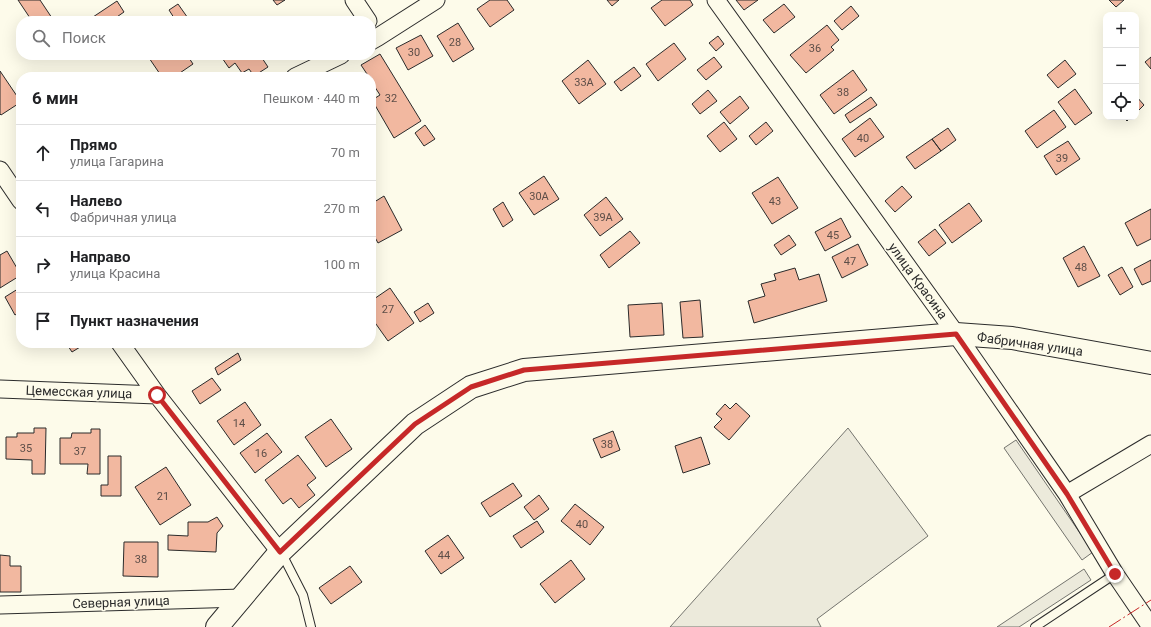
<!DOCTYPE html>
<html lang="ru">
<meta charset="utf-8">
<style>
:root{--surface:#fff;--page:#f2f2f2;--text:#202124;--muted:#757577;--line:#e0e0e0}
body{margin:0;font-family:Roboto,sans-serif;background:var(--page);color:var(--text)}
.controls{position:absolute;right:12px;top:12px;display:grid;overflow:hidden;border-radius:8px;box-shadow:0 4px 16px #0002}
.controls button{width:36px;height:36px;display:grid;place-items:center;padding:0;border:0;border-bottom:1px solid var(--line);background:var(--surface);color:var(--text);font:20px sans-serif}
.stop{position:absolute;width:12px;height:12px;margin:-9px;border:3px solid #c62828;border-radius:50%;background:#fff}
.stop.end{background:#c62828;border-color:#fff;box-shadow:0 1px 4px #0008}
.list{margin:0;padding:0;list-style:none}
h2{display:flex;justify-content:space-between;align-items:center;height:52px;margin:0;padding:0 16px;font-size:17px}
h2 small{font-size:13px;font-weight:400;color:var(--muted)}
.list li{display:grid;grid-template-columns:26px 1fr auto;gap:12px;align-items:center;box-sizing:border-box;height:56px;padding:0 16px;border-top:1px solid var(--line)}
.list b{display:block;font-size:15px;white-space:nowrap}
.list p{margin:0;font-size:13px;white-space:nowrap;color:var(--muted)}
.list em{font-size:13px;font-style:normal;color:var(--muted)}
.icon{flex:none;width:22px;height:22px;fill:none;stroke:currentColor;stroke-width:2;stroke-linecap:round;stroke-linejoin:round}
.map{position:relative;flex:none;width:1151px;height:627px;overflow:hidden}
.search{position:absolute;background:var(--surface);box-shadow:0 4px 16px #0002;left:16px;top:16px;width:360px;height:44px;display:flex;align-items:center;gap:10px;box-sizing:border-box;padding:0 14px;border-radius:16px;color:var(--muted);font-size:15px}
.panel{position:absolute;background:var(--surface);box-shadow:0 4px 16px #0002;left:16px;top:72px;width:360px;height:276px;border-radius:16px}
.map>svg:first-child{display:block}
.parking{fill:#eceadb;stroke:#74746e}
.building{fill:#f2b8a0;stroke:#2b2b2b}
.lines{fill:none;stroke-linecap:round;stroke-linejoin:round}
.lane-casing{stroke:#2b2b2b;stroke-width:10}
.street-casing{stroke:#2b2b2b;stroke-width:19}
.secondary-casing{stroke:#2b2b2b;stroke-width:24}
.lane{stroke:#fdfbea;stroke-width:8}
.street{stroke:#fdfbea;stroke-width:17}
.secondary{stroke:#fdfbea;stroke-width:22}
.power{stroke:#c62828;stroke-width:1;stroke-dasharray:14 3 2 3;stroke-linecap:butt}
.route{stroke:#c62828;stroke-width:5}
.labels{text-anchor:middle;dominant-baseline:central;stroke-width:3;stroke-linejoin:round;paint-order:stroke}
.number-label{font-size:11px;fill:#5d4e48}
.street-label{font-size:13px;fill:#2b2b2b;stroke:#fdfbea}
</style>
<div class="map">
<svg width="1151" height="627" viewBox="0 0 1151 627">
<rect width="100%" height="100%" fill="#fdfbea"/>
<path class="parking" d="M 848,428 L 928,536 L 817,619 L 821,627 L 670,627 Z
M 1016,440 L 1093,552 L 1082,560 L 1004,448 Z
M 1084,569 L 1091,580 L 1019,627 L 997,627 Z"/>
<path class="building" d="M 18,0 L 40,0 L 52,18 L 47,21 L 32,21 Z
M 273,0 L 285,0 L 277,5 Z
M 490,0 L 507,0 L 514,10 L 490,27 L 477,9 Z
M 607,0 L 619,0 L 612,6 Z
M 662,0 L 690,0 L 693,5 L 665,26 L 651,8 Z
M 736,0 L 758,0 L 744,10 Z
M 1109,0 L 1124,0 L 1116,7 Z
M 117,1 L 124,12 L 111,21 L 92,21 L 90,19 Z
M 178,4 L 190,21 L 176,21 L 169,10 Z
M 784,4 L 795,17 L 774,33 L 763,20 Z
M 851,6 L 859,16 L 842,30 L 834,21 Z
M 458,23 L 474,49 L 453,62 L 437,36 Z
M 827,25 L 839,40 L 831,47 L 834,50 L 806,73 L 790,55 Z
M 421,35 L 433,56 L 408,70 L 396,48 Z
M 718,36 L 724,44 L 716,51 L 709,43 Z
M 674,43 L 686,59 L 658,81 L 646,64 Z
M 380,54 L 421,121 L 394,138 L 372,100 L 380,95 L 371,81 L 371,77 L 369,77 L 361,65 Z
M 147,55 L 187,55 L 193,64 L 174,77 L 162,77 Z
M 220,55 L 260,55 L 268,67 L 254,76 L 249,69 L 242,73 L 235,63 L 229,68 Z
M 714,57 L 722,67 L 706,80 L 697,70 Z
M 1151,57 L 1151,69 L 1145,62 Z
M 588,60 L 606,84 L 579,104 L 562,81 Z
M 1065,60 L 1076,74 L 1058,88 L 1047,75 Z
M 634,67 L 641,76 L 621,91 L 614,82 Z
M 853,70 L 867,90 L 834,114 L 820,95 Z
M 0,71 L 21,102 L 1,115 L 0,114 Z
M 1075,89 L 1092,113 L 1075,125 L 1058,102 Z
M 708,90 L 717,101 L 700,114 L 692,104 Z
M 740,96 L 749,108 L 730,124 L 720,112 Z
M 1136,96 L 1144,105 L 1136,113 Z
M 871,97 L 877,105 L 850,123 L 845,115 Z
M 1054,110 L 1066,127 L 1037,148 L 1025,131 Z
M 1123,117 L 1131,117 L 1127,121 Z
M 870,118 L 884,137 L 855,157 L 842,139 Z
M 724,122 L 737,139 L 720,152 L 707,136 Z
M 766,122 L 773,131 L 756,145 L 749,136 Z
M 425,125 L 435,139 L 424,146 L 415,133 Z
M 948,128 L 956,140 L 941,151 L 932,139 Z
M 932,139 L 941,151 L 915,169 L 906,157 Z
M 1068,141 L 1080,159 L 1056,175 L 1044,156 Z
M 544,176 L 559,199 L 534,215 L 519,193 Z
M 778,177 L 798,208 L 772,224 L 752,193 Z
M 902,186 L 912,197 L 895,212 L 885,201 Z
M 384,196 L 402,230 L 378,243 L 371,230 L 371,204 Z
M 606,197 L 623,219 L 600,236 L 584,215 Z
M 503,202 L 513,220 L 503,227 L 493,209 Z
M 969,203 L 982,221 L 952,243 L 939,225 Z
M 1151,209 L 1151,239 L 1137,246 L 1125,223 Z
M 841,218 L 851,237 L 825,251 L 815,232 Z
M 935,229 L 946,243 L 929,256 L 918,242 Z
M 630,231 L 640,243 L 609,268 L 600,255 Z
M 789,235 L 796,245 L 781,255 L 774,245 Z
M 858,244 L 868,265 L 842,278 L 832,257 Z
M 1084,246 L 1100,276 L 1078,287 L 1063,258 Z
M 7,251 L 21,275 L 0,288 L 0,255 Z
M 1151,260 L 1151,281 L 1142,285 L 1134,269 Z
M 1122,267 L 1133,287 L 1120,295 L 1108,275 Z
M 795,268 L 799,280 L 819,274 L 827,301 L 754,323 L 748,301 L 765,296 L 761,284 L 776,280 L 774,274 Z
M 21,287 L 21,311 L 15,315 L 5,297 Z
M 390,288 L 414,323 L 388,341 L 371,317 L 371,301 Z
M 700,300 L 703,337 L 683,338 L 680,302 Z
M 428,303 L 434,313 L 420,322 L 414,312 Z
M 662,303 L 664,335 L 630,337 L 628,305 Z
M 66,343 L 85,343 L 85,344 L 72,352 Z
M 238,353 L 241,360 L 218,375 L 215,368 Z
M 212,378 L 221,390 L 200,404 L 192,391 Z
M 245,402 L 261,425 L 234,445 L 217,421 Z
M 736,403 L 750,416 L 729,440 L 714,427 L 722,419 L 716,414 L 725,404 L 730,409 Z
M 331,419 L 352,449 L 326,467 L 305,437 Z
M 34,428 L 46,428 L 45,474 L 32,474 L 32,460 L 6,459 L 6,437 L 17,437 L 17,433 L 34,433 Z
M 91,429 L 100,429 L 100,474 L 87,474 L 88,464 L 60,464 L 60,438 L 71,438 L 72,433 L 91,433 Z
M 613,431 L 620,450 L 601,458 L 593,439 Z
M 267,433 L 282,452 L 255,473 L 240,453 Z
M 701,437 L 710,464 L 683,473 L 675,446 Z
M 298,455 L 316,478 L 307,485 L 315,495 L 299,508 L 291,498 L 283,504 L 265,480 Z
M 108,456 L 121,456 L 121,496 L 101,496 L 101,485 L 108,485 Z
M 166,467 L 191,505 L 160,525 L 135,487 Z
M 513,483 L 522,496 L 490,517 L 481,503 Z
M 539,495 L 549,509 L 534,520 L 524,507 Z
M 575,504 L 604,527 L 590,545 L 561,521 Z
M 217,517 L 223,526 L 217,533 L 216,552 L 168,550 L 168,535 L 188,536 L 188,522 L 208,522 Z
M 537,521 L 544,532 L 521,548 L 513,536 Z
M 448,535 L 464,558 L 441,574 L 425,551 Z
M 124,542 L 158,542 L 158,577 L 123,576 Z
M 0,555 L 10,556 L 10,566 L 21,566 L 21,592 L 0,592 Z
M 571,560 L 585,579 L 555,603 L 540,584 Z
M 350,566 L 362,582 L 331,604 L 319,588 Z"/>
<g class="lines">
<g class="lane-casing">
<path id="lane" d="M 281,552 L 303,595 L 311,627
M 1035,627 L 1115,574"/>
</g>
<g class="street-casing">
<path id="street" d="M 354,0 L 368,21
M 716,0 L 956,334 L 1067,494 L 1115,574 L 1151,627
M 371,41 L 378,37 L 436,0
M 295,77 L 341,55
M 0,170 L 21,201
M 120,343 L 157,395 L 280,552
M 0,389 L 157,395
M 1067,494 L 1151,444
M 0,605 L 242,598"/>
</g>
<g class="secondary-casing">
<path id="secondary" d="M 217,627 L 280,552 L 415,424 L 471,387 L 524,370 L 956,334 L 1012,338 L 1151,363"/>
</g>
<use href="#lane" class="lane"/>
<use href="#street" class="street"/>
<use href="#secondary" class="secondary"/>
<path class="power" d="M 1109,627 L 1151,600"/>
</g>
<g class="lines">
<path class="route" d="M 157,395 L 280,552 L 415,424 L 471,387 L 524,370 L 956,334 L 1067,494 L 1115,574"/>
</g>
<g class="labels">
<g class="number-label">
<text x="455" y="42">28</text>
<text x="815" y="48">36</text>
<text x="414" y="52">30</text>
<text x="584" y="82">33А</text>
<text x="843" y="92">38</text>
<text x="391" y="98">32</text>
<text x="863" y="138">40</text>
<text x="1062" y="158">39</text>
<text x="539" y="196">30А</text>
<text x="775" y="201">43</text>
<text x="603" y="217">39А</text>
<text x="833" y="235">45</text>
<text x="850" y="261">47</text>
<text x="1081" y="267">48</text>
<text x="388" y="309">27</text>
<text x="239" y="423">14</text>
<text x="607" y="444">38</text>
<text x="26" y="448">35</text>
<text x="80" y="451">37</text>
<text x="261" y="453">16</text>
<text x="163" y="496">21</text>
<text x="582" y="524">40</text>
<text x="444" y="555">44</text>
<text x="141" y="559">38</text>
</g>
<g class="street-label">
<text transform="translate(918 281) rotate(54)">улица Красина</text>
<text transform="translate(1030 344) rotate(8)">Фабричная улица</text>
<text transform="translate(79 392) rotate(2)">Цемесская улица</text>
<text transform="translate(121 602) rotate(-2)">Северная улица</text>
</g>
</g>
</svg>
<div class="controls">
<button>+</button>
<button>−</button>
<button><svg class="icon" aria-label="locate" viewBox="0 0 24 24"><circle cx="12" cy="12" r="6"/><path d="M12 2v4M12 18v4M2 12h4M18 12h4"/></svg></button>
</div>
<div class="stop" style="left:157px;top:395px"></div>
<div class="stop end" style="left:1115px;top:574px"></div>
<div class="search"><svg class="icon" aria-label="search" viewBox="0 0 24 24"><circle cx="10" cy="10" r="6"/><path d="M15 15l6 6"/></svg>Поиск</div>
<section class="panel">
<h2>6 мин<small>Пешком · 440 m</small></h2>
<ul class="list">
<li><svg class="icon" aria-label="ahead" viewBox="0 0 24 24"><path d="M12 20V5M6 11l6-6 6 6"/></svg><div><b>Прямо</b><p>улица Гагарина</p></div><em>70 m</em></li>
<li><svg class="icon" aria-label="left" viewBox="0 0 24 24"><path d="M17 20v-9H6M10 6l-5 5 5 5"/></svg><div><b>Налево</b><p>Фабричная улица</p></div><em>270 m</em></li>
<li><svg class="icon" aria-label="right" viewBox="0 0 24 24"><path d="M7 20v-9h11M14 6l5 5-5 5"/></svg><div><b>Направо</b><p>улица Красина</p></div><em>100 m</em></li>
<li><svg class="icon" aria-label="arrive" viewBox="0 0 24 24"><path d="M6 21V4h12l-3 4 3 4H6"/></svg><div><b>Пункт назначения</b></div></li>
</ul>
</section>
</div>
